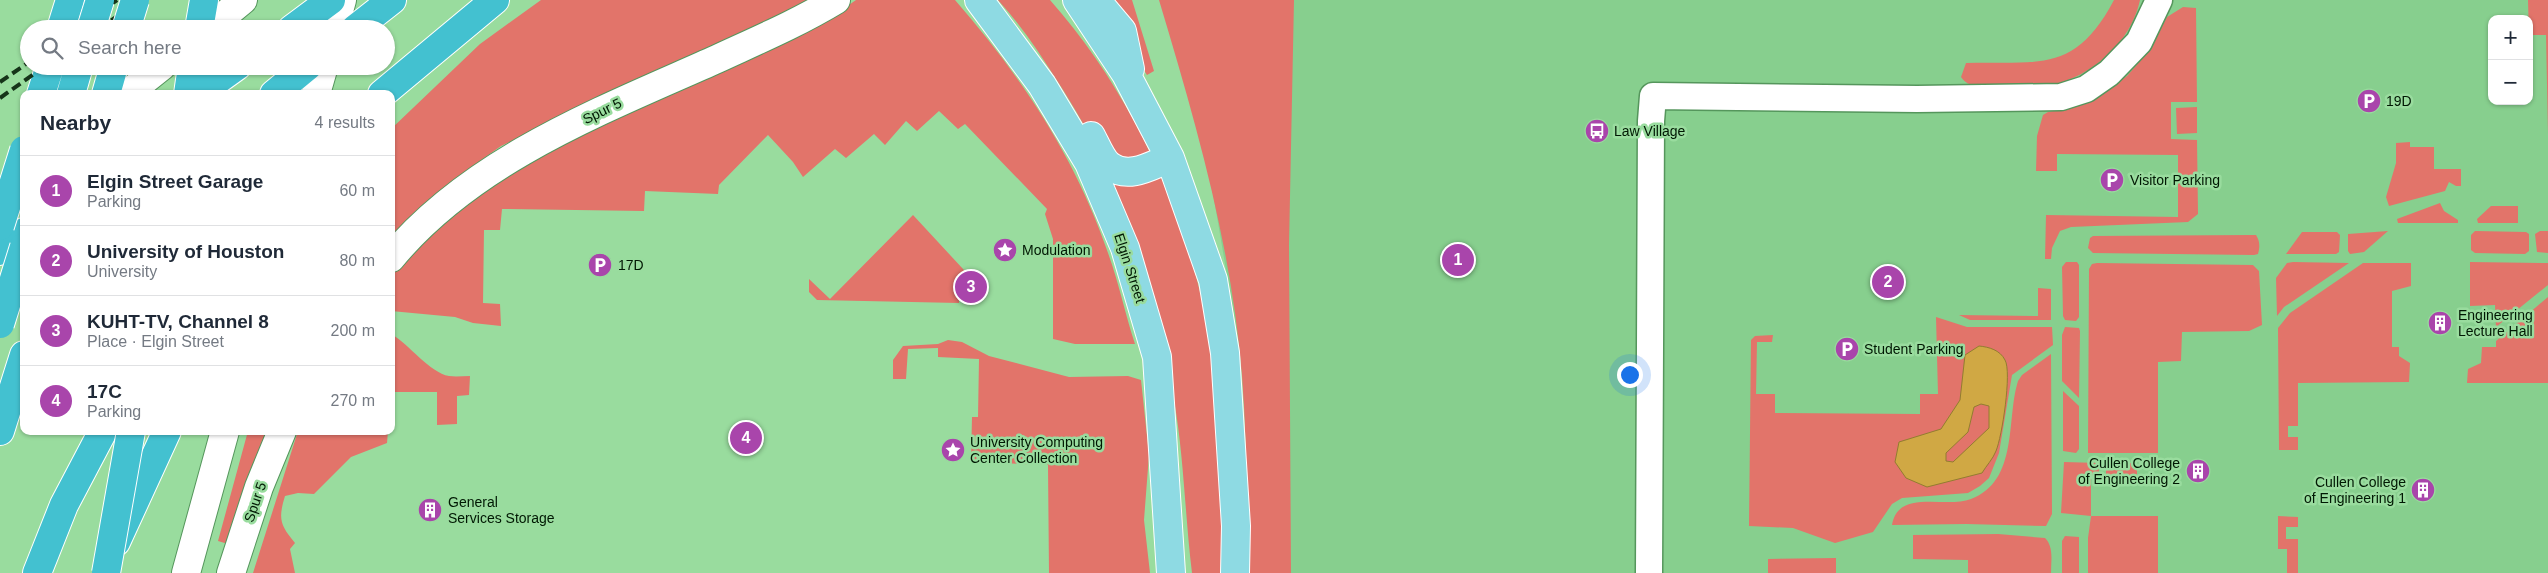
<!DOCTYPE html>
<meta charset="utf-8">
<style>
:root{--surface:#fff;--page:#f2f2f3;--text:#1f2937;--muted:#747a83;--line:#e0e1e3;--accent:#a945ab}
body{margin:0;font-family:Helvetica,sans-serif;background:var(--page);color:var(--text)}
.controls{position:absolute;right:15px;top:15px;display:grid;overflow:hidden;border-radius:10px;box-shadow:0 1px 4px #0004}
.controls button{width:45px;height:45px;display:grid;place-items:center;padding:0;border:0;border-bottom:1px solid var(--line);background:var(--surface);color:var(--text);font:25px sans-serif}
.you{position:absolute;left:1629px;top:374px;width:18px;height:18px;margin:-12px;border:4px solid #fff;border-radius:50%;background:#1a73e8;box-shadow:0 0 0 8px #1a73e833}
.badge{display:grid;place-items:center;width:32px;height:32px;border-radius:50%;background:var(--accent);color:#fff;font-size:16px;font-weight:700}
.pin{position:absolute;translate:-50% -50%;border:2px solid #fff;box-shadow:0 1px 5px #0006}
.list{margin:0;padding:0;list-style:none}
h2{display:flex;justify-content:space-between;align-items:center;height:65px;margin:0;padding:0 20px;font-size:21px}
h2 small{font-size:16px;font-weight:400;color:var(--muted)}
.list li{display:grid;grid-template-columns:32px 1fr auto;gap:15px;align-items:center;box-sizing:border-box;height:70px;padding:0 20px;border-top:1px solid var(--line)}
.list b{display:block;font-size:19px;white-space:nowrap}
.list p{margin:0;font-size:16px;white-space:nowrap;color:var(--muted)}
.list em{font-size:16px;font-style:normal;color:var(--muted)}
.icon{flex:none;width:28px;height:28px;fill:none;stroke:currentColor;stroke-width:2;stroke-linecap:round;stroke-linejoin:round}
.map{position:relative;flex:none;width:2548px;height:573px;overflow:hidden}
.search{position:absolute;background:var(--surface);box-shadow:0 1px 4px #0004;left:20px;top:20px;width:375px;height:55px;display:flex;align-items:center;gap:12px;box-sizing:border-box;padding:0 18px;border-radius:28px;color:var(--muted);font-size:19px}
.panel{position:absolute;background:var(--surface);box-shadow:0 1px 4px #0004;left:20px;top:90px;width:375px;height:345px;border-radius:10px}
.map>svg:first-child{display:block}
.built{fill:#87cf8e;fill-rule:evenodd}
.green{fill:#e2746a}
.water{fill:#d0a844;stroke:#927d30;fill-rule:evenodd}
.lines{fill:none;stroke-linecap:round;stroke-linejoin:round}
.tertiary-casing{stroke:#55965c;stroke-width:29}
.secondary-casing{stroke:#55965c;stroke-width:30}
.primary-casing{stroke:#fff;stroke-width:30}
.motorway-casing{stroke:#fff;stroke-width:30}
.tertiary{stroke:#fff;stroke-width:26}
.secondary{stroke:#fff;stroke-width:28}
.primary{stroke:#8edae3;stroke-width:28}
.motorway{stroke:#43c1d0;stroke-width:28}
.rail{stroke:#163419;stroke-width:4;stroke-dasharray:10 5;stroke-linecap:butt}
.motorway-bridge-casing{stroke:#fff;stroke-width:30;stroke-linecap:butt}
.motorway-bridge{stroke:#43c1d0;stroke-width:28}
.labels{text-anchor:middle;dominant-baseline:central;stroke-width:5;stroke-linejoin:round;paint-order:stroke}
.poi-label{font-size:14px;fill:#001803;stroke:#99dc9e;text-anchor:start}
.street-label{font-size:14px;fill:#001803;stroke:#99dc9e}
</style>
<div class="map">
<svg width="2548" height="573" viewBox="0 0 2548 573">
<rect width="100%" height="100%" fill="#99dc9e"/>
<path class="built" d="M 1161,0 L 2548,0 L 2548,573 L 1252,573 L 1251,417 L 1205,146 ZM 2492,19 L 2529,19 L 2529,101 L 2492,101 Z"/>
<path class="green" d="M 541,0 L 810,0 L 790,12 L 655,72 L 501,146 L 456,178 L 391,238 L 391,129 L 480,44 Z
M 856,0 L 955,0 C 1021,76 1075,156 1108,253 C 1119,283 1125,314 1135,344 L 1075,344 L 1053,339 L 1053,239 L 1045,214 L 1047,209 L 965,124 L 958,129 L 939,111 L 917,131 L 906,121 L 885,145 L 874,134 L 846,158 L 835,149 L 803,177 L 793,162 L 768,135 L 719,185 L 718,194 L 645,191 L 644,211 L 502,209 L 500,230 L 484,230 L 483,303 L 500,304 L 501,326 L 473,323 L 455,317 L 391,311 L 391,275 L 446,221 L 490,185 L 593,127 L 843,9 Z
M 998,0 L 1050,0 C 1138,99 1192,228 1214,357 C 1226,428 1222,502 1223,573 L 1192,573 C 1185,516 1184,457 1174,400 C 1155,281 1122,180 1056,79 C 1039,52 1020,24 998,0 Z
M 1096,0 L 1132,0 L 1154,71 L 1147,75 L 1107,13 Z
M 1159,0 L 1294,0 L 1289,245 L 1291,573 L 1248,573 C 1247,507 1247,442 1242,376 C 1232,248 1196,123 1159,0 Z
M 2114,0 L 2140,0 C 2129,51 2078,87 2027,89 C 2017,89 2006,87 1996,87 C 1983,86 1969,89 1961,77 L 1966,63 C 2039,61 2075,74 2114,0 Z
M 2528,0 L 2548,0 L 2548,134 L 2546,35 L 2529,35 Z
M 2183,7 L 2196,8 L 2197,102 L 2171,102 L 2171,139 L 2197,140 L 2198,214 L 2188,222 L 2071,227 L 2060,231 L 2052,248 L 2051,259 L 2045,259 L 2046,215 L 2178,217 L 2178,155 L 2057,154 L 2057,171 L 2036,171 L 2037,136 L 2043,115 L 2048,112 L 2068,108 L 2095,97 L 2127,76 L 2147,53 L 2167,17 Z
M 2197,107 L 2197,133 L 2177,134 L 2176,108 Z
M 2410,142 L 2410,147 L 2434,147 L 2434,169 L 2461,169 L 2461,186 L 2456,186 L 2449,182 L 2445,191 L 2389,206 L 2386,197 L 2396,163 L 2396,143 Z
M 2440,203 L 2444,211 L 2458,220 L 2458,223 L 2398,223 L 2397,219 Z
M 2491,206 L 2518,206 L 2518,223 L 2478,223 L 2477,219 Z
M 913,215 L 976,283 L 959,282 L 959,303 L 817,300 L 809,292 L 809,279 L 830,299 Z
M 2388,231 L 2364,252 L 2350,254 L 2348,251 L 2348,234 Z
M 2475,231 L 2526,232 L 2529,234 L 2529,251 L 2525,254 L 2475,253 L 2471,250 L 2471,235 Z
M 2540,231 L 2548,231 L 2548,253 L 2537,252 L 2535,234 Z
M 2302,232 L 2337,232 L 2340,235 L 2339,252 L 2336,254 L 2286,254 Z
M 2251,235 L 2256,235 C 2260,241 2260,247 2258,254 L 2254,255 L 2093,253 L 2088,248 L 2090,238 L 2093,236 Z
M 2066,262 L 2077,262 L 2079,265 L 2079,317 L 2076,321 L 2065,320 L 2063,316 L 2062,267 Z
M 2470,262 L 2548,263 L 2548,285 L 2496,327 L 2495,305 L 2470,306 Z
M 2097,263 L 2253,265 L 2259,271 L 2262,325 L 2249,331 L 2182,332 L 2181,361 L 2158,362 L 2158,453 L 2088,453 L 2089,269 L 2092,264 Z
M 2287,263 L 2293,262 L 2349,263 L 2284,307 L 2277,316 L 2276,278 Z
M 2363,263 L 2411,263 L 2411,286 L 2392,291 L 2392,347 L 2399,347 L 2399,356 L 2410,363 L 2409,382 L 2298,383 L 2298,426 L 2288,426 L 2288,437 L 2298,437 L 2298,450 L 2279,450 L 2278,328 L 2290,313 Z
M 2038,288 L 2051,289 L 2051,320 L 1970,320 L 1959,315 L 2038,316 Z
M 2548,297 L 2548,383 L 2467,383 L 2468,369 L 2481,363 L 2482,347 L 2496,347 L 2496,341 Z
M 1936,317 L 1967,327 L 2052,327 L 2053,345 L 2012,375 L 1999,453 L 1989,478 L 1980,486 L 1968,493 L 1902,498 L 1892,504 L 1873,532 L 1835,543 L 1793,528 L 1749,526 L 1751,340 L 1755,336 L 1773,335 L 1772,342 L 1757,342 L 1756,394 L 1775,394 L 1775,413 L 1920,414 L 1920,394 L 1938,394 Z
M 2065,327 L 2079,328 L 2080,331 L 2079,398 L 2062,381 L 2062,335 Z
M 391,334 C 409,344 430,373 449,376 C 456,377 463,376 470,376 L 469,395 L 457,396 L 457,424 L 437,425 L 437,392 L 392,392 Z
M 948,340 L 962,342 L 989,356 L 1069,377 L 1128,376 L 1141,380 L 1149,455 L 1144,520 L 1150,573 L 1049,573 L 1048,465 L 971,462 L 972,417 L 978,417 L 979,359 L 938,357 L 938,348 L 908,349 L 906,379 L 893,379 L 893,360 L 903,346 L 938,344 Z
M 2051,354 L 2052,514 L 2046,526 L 1966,524 L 1892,525 C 1898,488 1946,509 1971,499 C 2019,481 2006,419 2018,381 L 2022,375 Z
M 2063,391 L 2079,406 L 2079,449 L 2076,453 L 2063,451 Z
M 248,431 L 266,431 L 228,544 L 218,541 Z
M 298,431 L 388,431 L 387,443 L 351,457 L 314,494 L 298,493 L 285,496 C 278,519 280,525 295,543 L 290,549 L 295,573 L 253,573 Z
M 2064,462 L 2099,463 L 2099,475 L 2091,476 L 2091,516 L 2158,516 L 2158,573 L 2088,573 L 2088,538 L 2091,516 L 2061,513 Z
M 2106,463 L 2137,463 L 2137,479 L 2106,479 Z
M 2278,516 L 2298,517 L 2298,527 L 2286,527 L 2286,539 L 2298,539 L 2298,573 L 2287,573 L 2287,549 L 2278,549 Z
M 1998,534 L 2045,538 C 2054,547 2051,561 2051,573 L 1968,573 L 1968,560 L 1913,559 L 1913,535 Z
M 2065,536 L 2079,537 L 2079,573 L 2062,573 L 2062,541 Z
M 1836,558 L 1836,573 L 1768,573 L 1768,559 Z"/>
<path class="water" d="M 1979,346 C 1989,347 2000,350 2005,360 C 2012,372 2002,437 1996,451 C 1993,459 1986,466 1982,473 L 1927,487 L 1906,478 L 1895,462 L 1899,442 L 1941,429 L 1960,400 L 1965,355 ZM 1981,404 L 1989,406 L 1989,428 L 1953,462 L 1946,461 L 1946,453 L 1968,432 L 1974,407 Z"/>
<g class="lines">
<g class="tertiary-casing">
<path id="tertiary" d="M 1649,573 L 1651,121 L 1653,96 L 1917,99 L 2061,97 L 2086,89 L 2109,73 L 2139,42 L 2159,0"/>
</g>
<g class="secondary-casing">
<path id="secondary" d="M 208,29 L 243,0
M 334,29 L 342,0
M 127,94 L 162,66
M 316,94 L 324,66
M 391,258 C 473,159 603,110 717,59 C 758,40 798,23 836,0
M 186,573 L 225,431
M 231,573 L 259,487 L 282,431"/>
</g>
<g class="primary-casing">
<path id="primary" d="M 979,0 L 1042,85 L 1089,163 L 1125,248 L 1157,357 L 1171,573
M 1077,0 L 1126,74 L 1170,158 L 1213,280 L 1225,353 L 1236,526 L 1235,573
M 1096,0 L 1122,31 L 1130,69
M 1091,136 C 1096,145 1102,161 1110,166 C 1129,180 1152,165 1170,158"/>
</g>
<g class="motorway-casing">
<path id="motorway" d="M 61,29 L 70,0
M 199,29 L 204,0
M 292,29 L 331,0
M 355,29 L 392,0
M 41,94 L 50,66
M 71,94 L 79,66
M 106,94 L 114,66
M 188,94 L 192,66
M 198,94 L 237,66
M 274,94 L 308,66
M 382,94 L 495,0
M 0,251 L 24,232
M 0,431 L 24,355
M 116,542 L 167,431
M 37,573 L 64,505 L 103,431"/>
</g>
<use href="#tertiary" class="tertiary"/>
<use href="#secondary" class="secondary"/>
<use href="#primary" class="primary"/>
<use href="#motorway" class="motorway"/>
<path class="rail" d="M 76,29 L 117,0
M 99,29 L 140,0
M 0,82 L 29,62
M 0,98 L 45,66"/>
<g class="motorway-bridge-casing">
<path id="motorway-bridge" d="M 91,29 L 100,0
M 126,29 L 135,0
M 0,226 L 24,150
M 0,324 L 24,247
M 106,573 L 131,431"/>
</g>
<use href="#motorway-bridge" class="motorway-bridge"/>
</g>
<defs>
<g id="parking-disc" transform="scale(1.25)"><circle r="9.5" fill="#a945ab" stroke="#99dc9e"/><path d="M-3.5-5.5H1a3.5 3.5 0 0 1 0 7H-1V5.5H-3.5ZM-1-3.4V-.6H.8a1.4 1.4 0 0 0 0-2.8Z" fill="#fff"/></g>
<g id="bus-disc" transform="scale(1.25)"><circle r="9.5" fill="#a945ab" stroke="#99dc9e"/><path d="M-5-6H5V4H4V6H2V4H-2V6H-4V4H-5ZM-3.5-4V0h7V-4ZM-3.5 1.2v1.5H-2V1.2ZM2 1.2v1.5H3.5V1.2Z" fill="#fff"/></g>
<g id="sight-disc" transform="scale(1.25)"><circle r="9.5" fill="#a945ab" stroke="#99dc9e"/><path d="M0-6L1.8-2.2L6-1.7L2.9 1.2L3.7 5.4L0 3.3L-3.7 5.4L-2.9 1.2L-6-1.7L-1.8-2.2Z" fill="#fff"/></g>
<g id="building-disc" transform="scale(1.25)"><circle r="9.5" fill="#a945ab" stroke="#99dc9e"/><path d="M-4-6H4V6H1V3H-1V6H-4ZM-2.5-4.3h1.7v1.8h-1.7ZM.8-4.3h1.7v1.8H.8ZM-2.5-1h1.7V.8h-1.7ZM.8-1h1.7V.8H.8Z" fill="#fff"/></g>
</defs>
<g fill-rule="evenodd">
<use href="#parking-disc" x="2369" y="101"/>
<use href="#bus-disc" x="1597" y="131"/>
<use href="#parking-disc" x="2112" y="180"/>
<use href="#sight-disc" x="1005" y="250"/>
<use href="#parking-disc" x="600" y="265"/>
<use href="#building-disc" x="2440" y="323"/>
<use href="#parking-disc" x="1847" y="349"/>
<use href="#sight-disc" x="953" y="450"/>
<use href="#building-disc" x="2198" y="471"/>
<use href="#building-disc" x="2423" y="490"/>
<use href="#building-disc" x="430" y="510"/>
</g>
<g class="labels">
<g class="poi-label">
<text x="2386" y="101">19D</text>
<text x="1614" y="131">Law Village</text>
<text x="2130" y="180">Visitor Parking</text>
<text x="1022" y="250">Modulation</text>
<text x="618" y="265">17D</text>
<text x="2458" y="315">Engineering<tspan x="2458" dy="16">Lecture Hall</tspan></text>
<text x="1864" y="349">Student Parking</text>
<text x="970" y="442">University Computing<tspan x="970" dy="16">Center Collection</tspan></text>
<text x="2180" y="463" text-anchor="end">Cullen College<tspan x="2180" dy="16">of Engineering 2</tspan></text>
<text x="2406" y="482" text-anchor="end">Cullen College<tspan x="2406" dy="16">of Engineering 1</tspan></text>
<text x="448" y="502">General<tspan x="448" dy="16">Services Storage</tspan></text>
</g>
<g class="street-label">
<text transform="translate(602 111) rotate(-26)">Spur 5</text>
<text transform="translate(1130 268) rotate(72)">Elgin Street</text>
<text transform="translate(255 502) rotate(-71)">Spur 5</text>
</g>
</g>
</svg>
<div class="controls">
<button>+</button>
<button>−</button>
</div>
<div class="you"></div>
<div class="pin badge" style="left:1458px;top:260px">1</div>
<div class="pin badge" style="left:1888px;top:282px">2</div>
<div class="pin badge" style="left:971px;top:287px">3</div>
<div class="pin badge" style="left:746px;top:438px">4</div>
<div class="search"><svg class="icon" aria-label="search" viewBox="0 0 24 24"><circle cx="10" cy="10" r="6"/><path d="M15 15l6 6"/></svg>Search here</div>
<section class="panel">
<h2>Nearby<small>4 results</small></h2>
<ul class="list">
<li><span class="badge">1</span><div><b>Elgin Street Garage</b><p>Parking</p></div><em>60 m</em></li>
<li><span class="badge">2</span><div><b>University of Houston</b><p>University</p></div><em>80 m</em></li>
<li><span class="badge">3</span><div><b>KUHT-TV, Channel 8</b><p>Place · Elgin Street</p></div><em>200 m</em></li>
<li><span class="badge">4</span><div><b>17C</b><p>Parking</p></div><em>270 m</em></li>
</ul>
</section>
</div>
